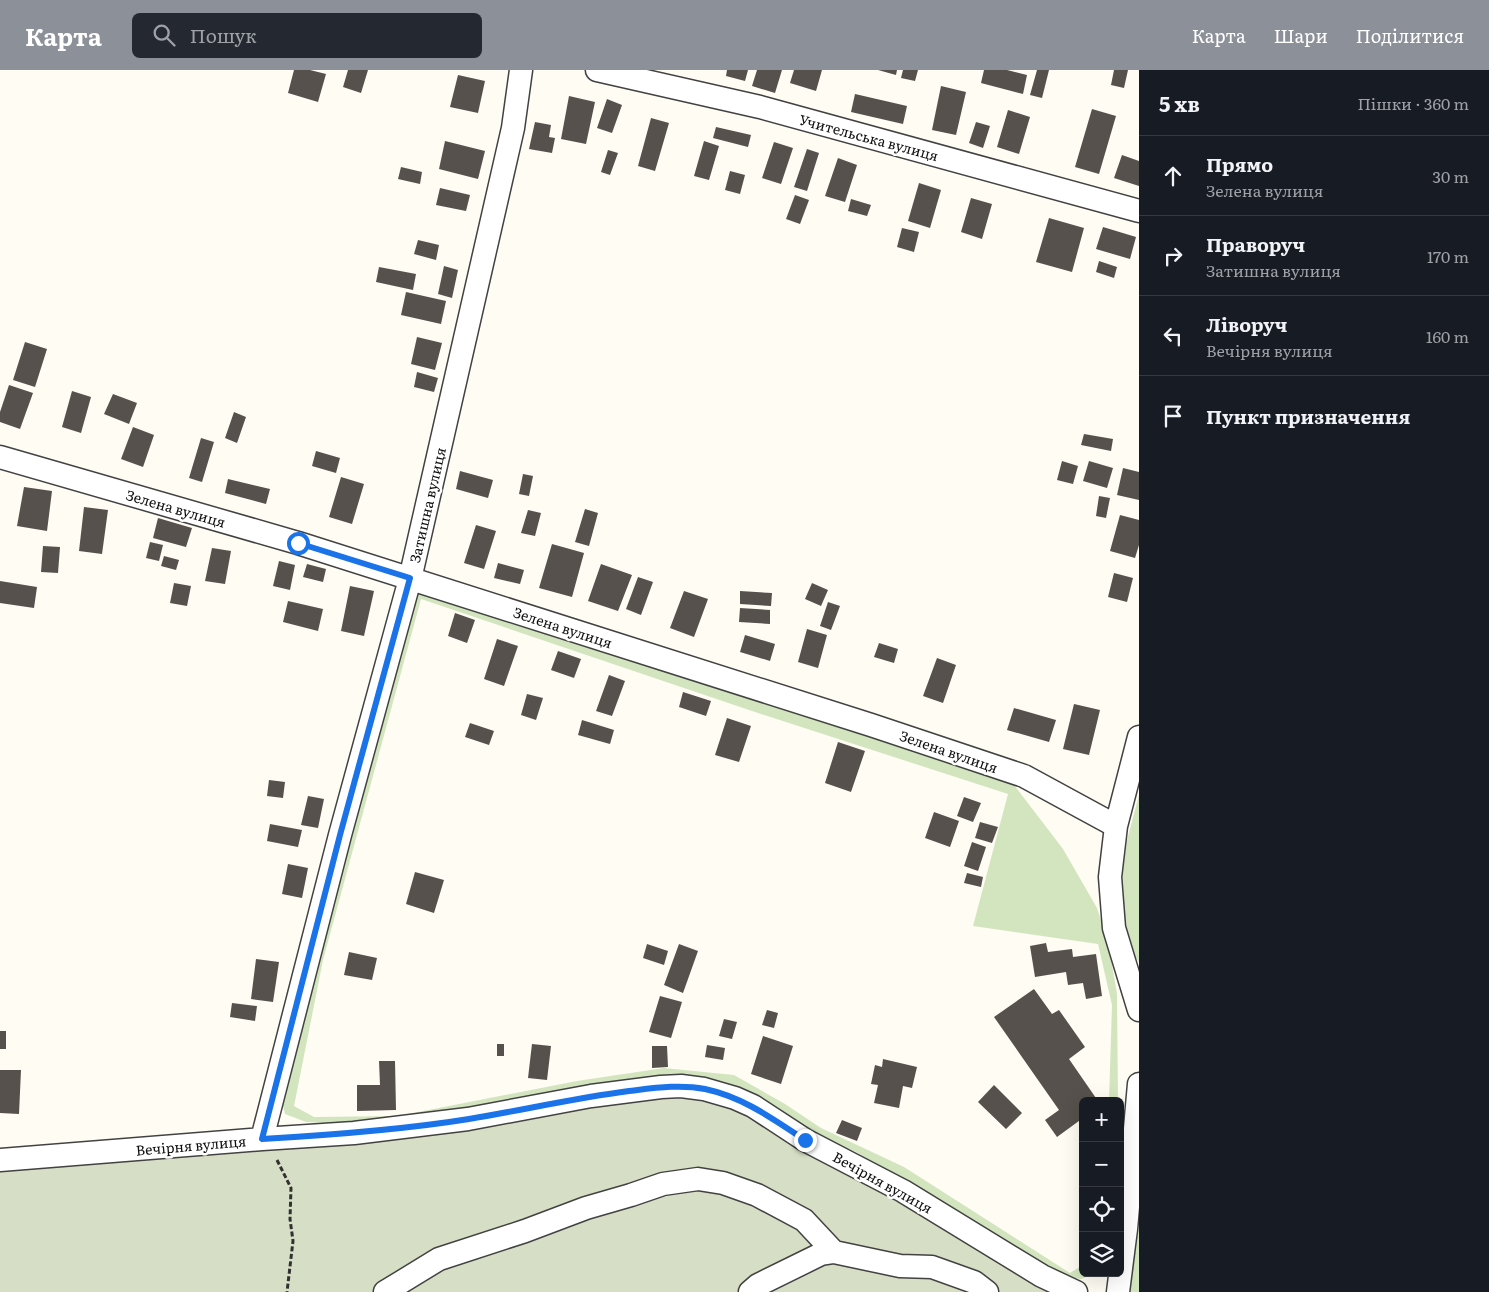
<!DOCTYPE html>
<html lang="uk">
<meta charset="utf-8">
<style>
:root{--surface:#171b24;--page:#242831;--text:#f1f3f6;--muted:#9ea1a6;--line:#363941;--accent:#8c9099}
body{margin:0;font-family:Literata,serif;background:var(--page);color:var(--text)}
.controls{position:absolute;right:15px;bottom:15px;display:grid;overflow:hidden;border-radius:8px;box-shadow:0 5px 20px #0002}
.controls button{width:45px;height:45px;display:grid;place-items:center;padding:0;border:0;border-bottom:1px solid var(--line);background:var(--surface);color:var(--text);font:25px sans-serif}
.stop{position:absolute;width:15px;height:15px;margin:-11px;border:4px solid #1a73e8;border-radius:50%;background:#fff}
.stop.end{background:#1a73e8;border-color:#fff;box-shadow:0 1px 5px #0008}
.list{margin:0;padding:0;list-style:none}
h2{display:flex;justify-content:space-between;align-items:center;height:65px;margin:0;padding:0 20px;font-size:21px}
h2 small{font-size:16px;font-weight:400;color:var(--muted)}
.list li{display:grid;grid-template-columns:32px 1fr auto;gap:15px;align-items:center;box-sizing:border-box;height:80px;padding:0 20px;border-top:1px solid var(--line)}
.list b{display:block;font-size:19px;white-space:nowrap}
.list p{margin:0;font-size:16px;white-space:nowrap;color:var(--muted)}
.list em{font-size:16px;font-style:normal;color:var(--muted)}
.icon{flex:none;width:28px;height:28px;fill:none;stroke:currentColor;stroke-width:2;stroke-linecap:round;stroke-linejoin:round}
.map{position:relative;flex:none;width:1139px;height:1222px;overflow:hidden}
header{display:flex;align-items:center;gap:30px;box-sizing:border-box;height:70px;padding:0 25px;background:var(--accent);color:#fff}
header strong{font-size:24px}
nav{display:flex;gap:28px;margin-inline-start:auto;font-size:18px}
.search{width:350px;height:45px;background:var(--page);display:flex;align-items:center;gap:12px;box-sizing:border-box;padding:0 18px;border-radius:8px;color:var(--muted);font-size:19px}
main{display:flex}
aside{flex:1;background:var(--surface)}
.map>svg:first-child{display:block}
.green{fill:#d3e5bf}
.cemetery{fill:#d6dfc5}
.building{fill:#57514d}
.lines{fill:none;stroke-linecap:round;stroke-linejoin:round}
.minor-casing{stroke:#424242;stroke-width:25}
.path{stroke:#313131;stroke-width:3;stroke-dasharray:5 2.5;stroke-linecap:butt}
.minor{stroke:#fff;stroke-width:22}
.route{stroke:#1a73e8;stroke-width:6}
.labels{text-anchor:middle;dominant-baseline:central;stroke-width:5;stroke-linejoin:round;paint-order:stroke}
.street-label{font-size:14px;fill:#0f0f0f;stroke:#fff}
</style>
<header>
<strong>Карта</strong>
<div class="search"><svg class="icon" aria-label="search" viewBox="0 0 24 24"><circle cx="10" cy="10" r="6"/><path d="M15 15l6 6"/></svg>Пошук</div>
<nav><a>Карта</a><a>Шари</a><a>Поділитися</a></nav>
</header>
<main>
<div class="map">
<svg width="1139" height="1222" viewBox="0 0 1139 1222">
<rect width="100%" height="100%" fill="#fefcf3"/>
<path class="green" d="M 413,521 L 1002,707 L 1014,715 L 1063,779 L 1097,838 L 1108,872 L 1117,924 L 1118,1031 L 1109,1031 L 1112,935 L 1098,874 L 973,856 L 1008,724 L 752,641 L 421,529 L 323,890 L 294,1036 L 314,1047 L 398,1046 L 577,1011 L 664,998 L 734,1005 L 785,1034 L 821,1058 L 904,1097 L 1070,1203 L 1083,1195 L 1083,1203 L 1095,1203 L 1081,1209 L 1058,1206 L 974,1151 L 856,1082 L 798,1055 L 760,1030 L 473,1038 L 350,1054 L 306,1052 L 285,1044 L 280,1024 Z
M 1139,725 L 1139,892 L 1129,878 L 1119,828 L 1127,770 Z
M 1139,1138 L 1139,1222 L 1127,1222 Z"/>
<path class="cemetery" d="M 657,1026 L 702,1026 L 718,1030 L 881,1121 L 1052,1222 L 0,1222 L 0,1100 Z"/>
<path class="building" d="M 294,0 L 310,0 L 326,4 L 318,32 L 288,23 Z
M 348,0 L 368,0 L 361,23 L 343,17 Z
M 727,0 L 748,0 L 745,11 L 726,6 Z
M 757,0 L 782,0 L 775,23 L 752,16 Z
M 794,0 L 822,0 L 816,21 L 790,13 Z
M 878,0 L 897,0 L 896,5 Z
M 903,0 L 918,0 L 915,11 L 901,8 Z
M 984,0 L 1007,0 L 1027,5 L 1023,24 L 981,13 Z
M 1037,0 L 1049,0 L 1042,28 L 1030,25 Z
M 1114,0 L 1128,0 L 1124,18 L 1111,15 Z
M 458,5 L 485,11 L 478,43 L 450,37 Z
M 941,16 L 966,22 L 956,65 L 932,60 Z
M 855,24 L 907,36 L 903,54 L 851,42 Z
M 569,26 L 595,32 L 586,74 L 561,69 Z
M 607,29 L 622,35 L 612,63 L 597,58 Z
M 1092,39 L 1116,46 L 1099,104 L 1075,97 Z
M 1008,40 L 1030,47 L 1019,84 L 997,77 Z
M 651,48 L 669,53 L 655,101 L 638,96 Z
M 535,52 L 551,55 L 549,67 L 555,68 L 552,83 L 529,79 Z
M 976,52 L 990,56 L 983,78 L 969,73 Z
M 716,57 L 751,65 L 748,77 L 713,68 Z
M 445,71 L 485,81 L 478,109 L 439,99 Z
M 704,71 L 719,76 L 709,110 L 694,106 Z
M 774,72 L 793,78 L 781,114 L 762,108 Z
M 807,79 L 819,83 L 807,121 L 794,117 Z
M 608,80 L 618,83 L 610,105 L 601,102 Z
M 1122,85 L 1139,91 L 1139,116 L 1114,108 Z
M 838,88 L 857,95 L 845,132 L 825,126 Z
M 401,97 L 422,102 L 420,114 L 398,109 Z
M 730,101 L 745,105 L 740,124 L 725,120 Z
M 919,113 L 941,120 L 930,158 L 908,151 Z
M 440,118 L 470,125 L 466,141 L 436,135 Z
M 795,125 L 809,130 L 800,154 L 786,149 Z
M 971,128 L 992,134 L 982,169 L 961,162 Z
M 851,129 L 871,135 L 867,146 L 848,141 Z
M 1049,148 L 1084,158 L 1072,202 L 1036,192 Z
M 1103,157 L 1136,167 L 1130,189 L 1096,179 Z
M 902,158 L 919,162 L 914,182 L 897,177 Z
M 418,170 L 439,175 L 436,190 L 414,184 Z
M 1099,191 L 1117,197 L 1114,208 L 1096,202 Z
M 444,196 L 458,200 L 452,228 L 438,224 Z
M 379,197 L 416,204 L 413,220 L 376,212 Z
M 406,222 L 446,231 L 441,254 L 401,245 Z
M 417,267 L 442,273 L 435,300 L 411,294 Z
M 25,272 L 47,279 L 35,317 L 13,310 Z
M 417,302 L 438,308 L 434,322 L 414,317 Z
M 9,315 L 33,323 L 20,359 L 0,352 L 0,342 Z
M 72,321 L 91,327 L 81,363 L 62,357 Z
M 113,324 L 137,333 L 129,354 L 104,344 Z
M 234,342 L 246,347 L 237,373 L 225,368 Z
M 133,357 L 154,365 L 143,397 L 121,389 Z
M 1084,364 L 1113,369 L 1111,381 L 1081,375 Z
M 201,368 L 214,372 L 202,412 L 189,408 Z
M 316,381 L 340,388 L 336,403 L 312,396 Z
M 1062,391 L 1078,396 L 1073,414 L 1057,410 Z
M 1089,391 L 1113,398 L 1107,418 L 1083,411 Z
M 1123,398 L 1139,402 L 1139,430 L 1117,425 Z
M 460,401 L 493,410 L 488,428 L 456,419 Z
M 523,404 L 533,406 L 529,426 L 519,424 Z
M 341,407 L 364,414 L 352,454 L 329,447 Z
M 228,409 L 270,419 L 266,434 L 225,423 Z
M 24,417 L 52,421 L 47,461 L 17,456 Z
M 1099,426 L 1110,428 L 1106,448 L 1096,446 Z
M 84,437 L 108,440 L 102,484 L 79,481 Z
M 585,439 L 598,443 L 589,476 L 575,472 Z
M 528,440 L 541,443 L 535,466 L 521,463 Z
M 1120,445 L 1139,450 L 1139,475 L 1135,488 L 1110,481 Z
M 158,448 L 192,458 L 186,477 L 153,468 Z
M 476,455 L 496,461 L 484,499 L 464,493 Z
M 150,472 L 163,475 L 159,491 L 146,488 Z
M 552,474 L 584,483 L 572,527 L 539,518 Z
M 43,476 L 60,477 L 58,503 L 41,502 Z
M 212,478 L 231,481 L 225,514 L 205,511 Z
M 164,486 L 179,490 L 176,500 L 161,496 Z
M 279,491 L 295,495 L 290,520 L 273,516 Z
M 498,493 L 524,500 L 520,514 L 494,508 Z
M 307,494 L 326,499 L 323,512 L 303,507 Z
M 601,494 L 632,505 L 618,541 L 588,531 Z
M 1114,503 L 1133,508 L 1127,532 L 1108,527 Z
M 638,507 L 653,512 L 641,545 L 626,539 Z
M 0,511 L 37,517 L 34,538 L 0,533 Z
M 174,513 L 191,516 L 187,536 L 170,533 Z
M 812,513 L 828,520 L 821,536 L 805,529 Z
M 350,516 L 374,521 L 364,566 L 341,561 Z
M 684,521 L 708,529 L 694,567 L 670,558 Z
M 740,521 L 772,523 L 771,536 L 740,534 Z
M 288,531 L 323,539 L 318,561 L 283,552 Z
M 828,532 L 840,536 L 831,560 L 820,556 Z
M 740,538 L 770,540 L 770,554 L 739,552 Z
M 455,543 L 475,550 L 467,573 L 448,566 Z
M 807,559 L 827,565 L 818,598 L 798,592 Z
M 745,565 L 775,574 L 770,591 L 740,582 Z
M 497,569 L 518,576 L 504,616 L 484,609 Z
M 879,573 L 898,579 L 894,593 L 874,587 Z
M 558,581 L 581,589 L 574,608 L 551,600 Z
M 937,588 L 956,595 L 943,633 L 923,626 Z
M 609,605 L 625,611 L 612,646 L 596,641 Z
M 683,622 L 711,631 L 706,646 L 679,637 Z
M 527,624 L 543,628 L 536,650 L 521,645 Z
M 1074,634 L 1100,640 L 1089,685 L 1063,679 Z
M 1014,638 L 1056,650 L 1049,672 L 1007,660 Z
M 727,648 L 751,656 L 739,692 L 715,685 Z
M 582,650 L 614,660 L 610,674 L 578,665 Z
M 470,653 L 494,661 L 489,675 L 465,667 Z
M 838,672 L 865,681 L 851,722 L 825,713 Z
M 269,710 L 285,712 L 283,728 L 267,726 Z
M 308,726 L 324,729 L 318,758 L 301,755 Z
M 964,727 L 981,733 L 973,752 L 957,746 Z
M 934,742 L 959,751 L 950,777 L 925,768 Z
M 980,752 L 998,757 L 992,773 L 975,768 Z
M 270,754 L 302,760 L 298,777 L 267,771 Z
M 972,772 L 986,777 L 978,801 L 964,796 Z
M 288,794 L 308,798 L 302,828 L 282,824 Z
M 415,802 L 444,810 L 434,843 L 406,834 Z
M 967,803 L 983,807 L 981,817 L 964,813 Z
M 1046,873 L 1048,882 L 1072,879 L 1073,887 L 1096,884 L 1102,926 L 1086,929 L 1083,913 L 1068,915 L 1066,902 L 1035,907 L 1030,876 Z
M 647,874 L 668,881 L 664,895 L 643,888 Z
M 679,874 L 698,881 L 683,923 L 664,915 Z
M 349,882 L 377,888 L 372,910 L 344,905 Z
M 256,889 L 279,892 L 273,932 L 251,929 Z
M 1034,919 L 1052,944 L 1059,940 L 1085,977 L 1069,989 L 1098,1031 L 1083,1031 L 1083,1048 L 1057,1067 L 1045,1050 L 1059,1040 L 994,947 Z
M 660,926 L 682,932 L 671,968 L 649,962 Z
M 232,933 L 257,936 L 255,951 L 230,947 Z
M 767,940 L 778,943 L 774,958 L 762,955 Z
M 724,949 L 737,952 L 732,969 L 719,966 Z
M 0,961 L 6,961 L 6,979 L 0,979 Z
M 763,966 L 793,976 L 781,1014 L 751,1004 Z
M 497,974 L 504,974 L 504,986 L 497,986 Z
M 532,974 L 551,976 L 547,1010 L 528,1008 Z
M 707,975 L 725,978 L 723,990 L 705,987 Z
M 652,976 L 667,976 L 668,997 L 652,998 Z
M 883,989 L 917,997 L 912,1018 L 903,1016 L 899,1038 L 874,1033 L 878,1015 L 871,1014 L 875,995 L 882,997 Z
M 379,991 L 395,991 L 396,1040 L 357,1041 L 357,1015 L 380,1015 Z
M 0,1000 L 21,1000 L 19,1044 L 0,1043 Z
M 994,1015 L 1022,1043 L 1006,1059 L 978,1032 Z
M 842,1050 L 862,1058 L 857,1071 L 836,1063 Z"/>
<g class="lines">
<g class="minor-casing">
<path id="minor" d="M 597,0 L 760,37 L 1139,141
M 0,387 L 298,473 L 871,655 L 1024,706 L 1116,756
M 1139,667 L 1116,756 L 1110,807 L 1114,858 L 1139,940
M 262,1069 L 340,765 L 410,509 L 513,58 L 521,0
M 0,1090 L 262,1069 L 354,1063 L 468,1049 L 591,1026 L 661,1017 L 681,1016 L 704,1019 L 735,1028 L 753,1036 L 805,1070 L 903,1121 L 1042,1206 L 1076,1222
M 385,1222 L 439,1189 L 525,1161 L 586,1138 L 631,1125 L 663,1114 L 698,1109 L 723,1113 L 757,1125 L 804,1150 L 834,1182
M 750,1222 L 758,1215 L 821,1184 L 834,1182 L 900,1196 L 932,1197 L 974,1212 L 987,1222
M 1118,1222 L 1126,1159 L 1139,1014"/>
</g>
<path class="path" d="M 277,1090 L 291,1118 L 290,1149 L 293,1171 L 287,1222"/>
<use href="#minor" class="minor"/>
</g>
<g class="lines">
<path class="route" d="M 298,473 L 410,508 L 340,765 L 262,1069 C 331,1065 401,1060 469,1049 C 523,1040 575,1028 629,1021 C 654,1018 680,1014 705,1019 C 743,1027 773,1049 805,1070"/>
</g>
<g class="labels">
<g class="street-label">
<text transform="translate(869 67) rotate(15)">Учительська вулиця</text>
<text transform="translate(427 435) rotate(-77)">Затишна вулиця</text>
<text transform="translate(176 438) rotate(16)">Зелена вулиця</text>
<text transform="translate(563 557) rotate(18)">Зелена вулиця</text>
<text transform="translate(949 681) rotate(19)">Зелена вулиця</text>
<text transform="translate(191 1075) rotate(-5)">Вечірня вулиця</text>
<text transform="translate(883 1112) rotate(29)">Вечірня вулиця</text>
</g>
</g>
</svg>
<div class="controls">
<button>+</button>
<button>−</button>
<button><svg class="icon" aria-label="locate" viewBox="0 0 24 24"><circle cx="12" cy="12" r="6"/><path d="M12 2v4M12 18v4M2 12h4M18 12h4"/></svg></button>
<button><svg class="icon" aria-label="layers" viewBox="0 0 24 24"><path d="M12 4l9 5-9 5-9-5zM3 14l9 5 9-5"/></svg></button>
</div>
<div class="stop" style="left:298px;top:473px"></div>
<div class="stop end" style="left:805px;top:1070px"></div>
</div>
<aside>
<h2>5 хв<small>Пішки · 360 m</small></h2>
<ul class="list">
<li><svg class="icon" aria-label="ahead" viewBox="0 0 24 24"><path d="M12 20V5M6 11l6-6 6 6"/></svg><div><b>Прямо</b><p>Зелена вулиця</p></div><em>30 m</em></li>
<li><svg class="icon" aria-label="right" viewBox="0 0 24 24"><path d="M7 20v-9h11M14 6l5 5-5 5"/></svg><div><b>Праворуч</b><p>Затишна вулиця</p></div><em>170 m</em></li>
<li><svg class="icon" aria-label="left" viewBox="0 0 24 24"><path d="M17 20v-9H6M10 6l-5 5 5 5"/></svg><div><b>Ліворуч</b><p>Вечірня вулиця</p></div><em>160 m</em></li>
<li><svg class="icon" aria-label="arrive" viewBox="0 0 24 24"><path d="M6 21V4h12l-3 4 3 4H6"/></svg><div><b>Пункт призначення</b></div></li>
</ul>
</aside>
</main>
